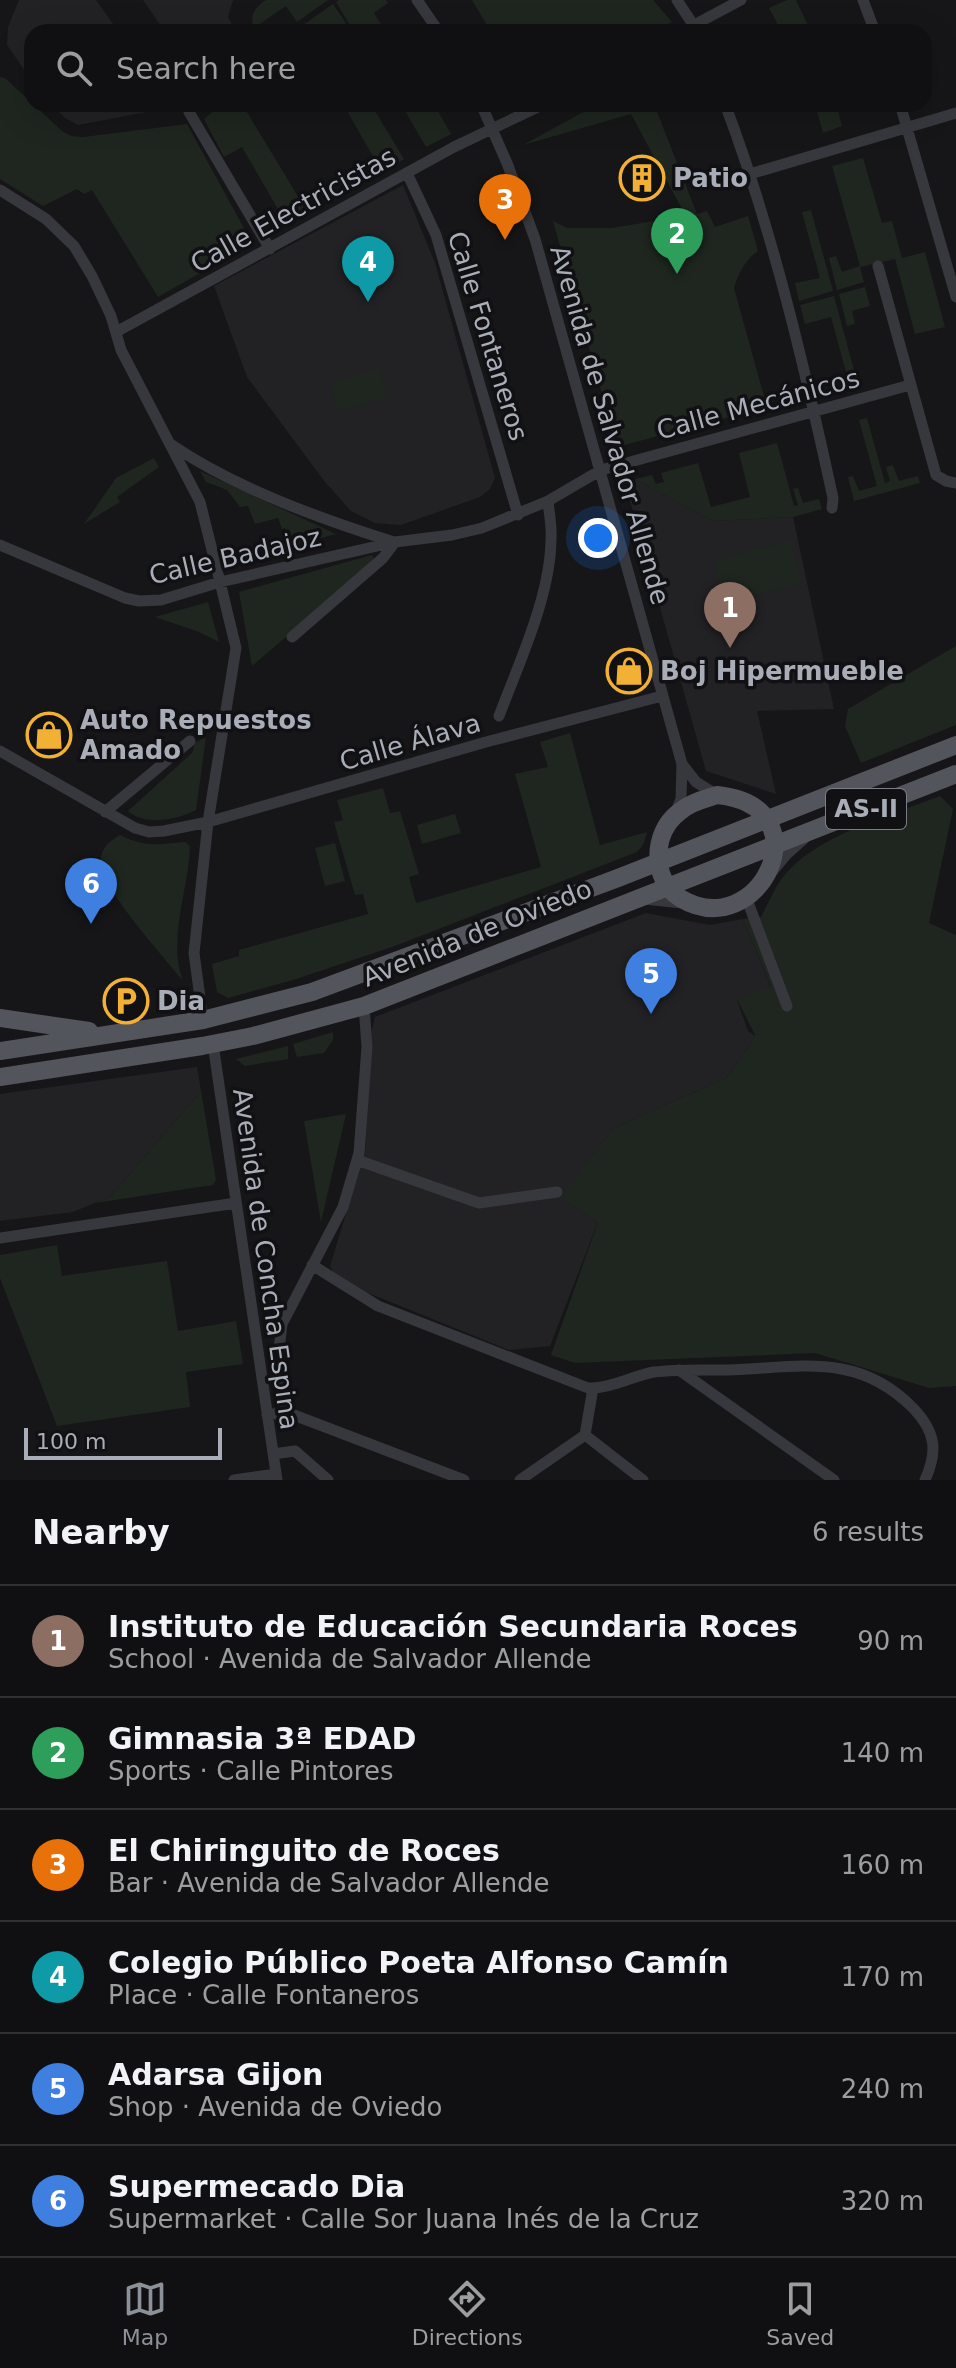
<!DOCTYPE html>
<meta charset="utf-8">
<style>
:root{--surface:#101012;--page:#1e1e20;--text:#f1f3f6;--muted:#9c9d9f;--line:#303032;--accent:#8c9099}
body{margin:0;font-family:"DejaVu Sans",sans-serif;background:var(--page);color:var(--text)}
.scale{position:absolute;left:24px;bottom:20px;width:198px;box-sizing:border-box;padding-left:8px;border:4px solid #a8adb8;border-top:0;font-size:22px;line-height:28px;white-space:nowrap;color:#a8adb8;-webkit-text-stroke:6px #111113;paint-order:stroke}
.you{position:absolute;left:598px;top:538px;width:28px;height:28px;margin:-20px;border:6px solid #fff;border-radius:50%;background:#1a73e8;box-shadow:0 0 0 12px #1a73e833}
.badge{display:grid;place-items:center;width:52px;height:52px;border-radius:50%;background:var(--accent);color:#fff;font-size:26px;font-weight:700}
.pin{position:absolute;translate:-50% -66px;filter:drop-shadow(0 2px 4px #0008)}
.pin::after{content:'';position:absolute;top:42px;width:28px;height:24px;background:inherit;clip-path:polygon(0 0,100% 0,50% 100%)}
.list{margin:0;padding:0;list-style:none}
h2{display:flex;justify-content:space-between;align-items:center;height:104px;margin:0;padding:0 32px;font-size:34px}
h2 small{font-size:26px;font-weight:400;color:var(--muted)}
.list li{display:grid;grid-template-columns:52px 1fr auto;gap:24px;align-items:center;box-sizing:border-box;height:112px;padding:0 32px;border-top:2px solid var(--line)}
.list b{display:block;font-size:30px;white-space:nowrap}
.list p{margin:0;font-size:26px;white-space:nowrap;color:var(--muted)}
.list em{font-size:26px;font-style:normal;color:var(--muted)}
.icon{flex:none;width:44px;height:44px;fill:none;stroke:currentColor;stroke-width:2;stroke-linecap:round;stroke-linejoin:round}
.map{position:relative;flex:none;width:956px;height:1480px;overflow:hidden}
.search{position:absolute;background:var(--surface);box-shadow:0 8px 32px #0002;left:24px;right:24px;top:24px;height:88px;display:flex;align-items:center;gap:20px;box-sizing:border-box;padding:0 28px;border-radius:24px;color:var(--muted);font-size:30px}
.sheet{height:776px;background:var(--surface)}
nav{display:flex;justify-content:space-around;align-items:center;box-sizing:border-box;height:112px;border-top:2px solid var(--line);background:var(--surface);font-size:22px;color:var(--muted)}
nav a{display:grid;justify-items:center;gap:4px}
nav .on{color:var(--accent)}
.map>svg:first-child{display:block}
.built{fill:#222225}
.green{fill:#1e261f}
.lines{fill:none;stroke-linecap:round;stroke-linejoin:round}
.minor{stroke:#37383d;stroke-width:11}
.primary{stroke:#53555c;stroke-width:18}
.labels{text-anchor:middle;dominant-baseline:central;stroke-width:7;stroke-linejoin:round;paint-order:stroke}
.shield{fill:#111113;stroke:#7b7e86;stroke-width:2}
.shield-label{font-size:24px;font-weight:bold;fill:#a8adb8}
.poi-label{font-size:26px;font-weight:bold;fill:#a8adb8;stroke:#111113;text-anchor:start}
.street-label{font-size:26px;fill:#a8adb8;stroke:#111113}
</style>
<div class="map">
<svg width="956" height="1480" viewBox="0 0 956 1480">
<rect width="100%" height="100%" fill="#161618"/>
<path class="built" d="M 19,0 L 96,0 L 119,32 L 32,32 L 32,81 L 7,45 L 8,27 Z
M 143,0 L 233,0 L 228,17 L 236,32 L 165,32 Z
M 51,104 L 171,104 L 174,107 L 78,125 L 65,118 Z
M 403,185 L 435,263 L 495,478 L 490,489 L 480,497 L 401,525 L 375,523 L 351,511 L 325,482 L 247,377 L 214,286 Z
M 635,479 L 713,521 L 793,517 L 834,709 L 757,711 L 776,794 L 706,771 L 628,494 Z
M 646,913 L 710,925 L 743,919 L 771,988 L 737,1000 L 748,1031 L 755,1036 L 751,1044 L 726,1078 L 614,1128 L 561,1198 L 598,1222 L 550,1346 L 509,1350 L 351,1286 L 334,1274 L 330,1266 L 365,1152 L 372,1029 L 375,1017 Z
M 197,1067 L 201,1091 L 111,1196 L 73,1212 L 0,1221 L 0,1094 Z"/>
<path class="green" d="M 266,0 L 328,0 L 297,22 L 286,6 L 254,28 C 249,15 255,7 266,0 Z
M 339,0 L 386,0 L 388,3 L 374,13 L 386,32 L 354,32 L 336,2 Z
M 472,0 L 653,0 L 672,22 L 653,32 L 491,32 Z
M 787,0 L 796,0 L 811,32 L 776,32 L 778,25 L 769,8 Z
M 333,4 L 346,23 L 332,32 L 293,32 Z
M 0,77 L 5,78 L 62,131 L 71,136 L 83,137 L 187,124 L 251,241 L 248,246 L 158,297 L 92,190 L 84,194 L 77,189 L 43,206 L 0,179 Z
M 222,104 L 242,104 L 308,213 L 287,225 L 242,147 L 224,157 L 204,119 Z
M 343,104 L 371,104 L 404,159 L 382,172 Z
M 401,104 L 434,104 L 451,134 L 426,147 Z
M 598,104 L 654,104 L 697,214 L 707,211 L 715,227 L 748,216 L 758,251 C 746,259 738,274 734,288 L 767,407 L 617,447 L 553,221 L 567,228 L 612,228 L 666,219 L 690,224 L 631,114 L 523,145 Z
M 815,104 L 836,104 L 842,126 L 823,133 Z
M 863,158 L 882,223 L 892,221 L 902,258 L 925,252 L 945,327 L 915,334 L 895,259 L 860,267 L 864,282 L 837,290 L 829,258 L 836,256 L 842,272 L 860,266 L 832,166 Z
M 811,210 L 833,291 L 799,301 L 795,283 L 820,278 L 802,212 Z
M 865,287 L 870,306 L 852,311 L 855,324 L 847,326 L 839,294 Z
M 834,296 L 857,381 L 849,383 L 831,317 L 805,324 L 800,305 Z
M 379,368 L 388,397 L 339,412 L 330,384 Z
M 867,418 L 885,483 L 890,481 L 886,467 L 893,465 L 899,481 L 918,476 L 920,483 L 854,501 L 848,477 L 853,476 L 859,491 L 877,486 L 859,420 Z
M 777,443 L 794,506 L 798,505 L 793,489 L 798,488 L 803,503 L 819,499 L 822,509 L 793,517 L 713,521 L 635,479 L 652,475 L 656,484 L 664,482 L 661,473 L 698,463 L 711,507 L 750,497 L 739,453 Z
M 154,458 L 159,467 L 117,497 L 120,502 L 84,524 L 116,478 Z
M 200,471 L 336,534 L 287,547 L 283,535 L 286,534 L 285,528 L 282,529 L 278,518 L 255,524 L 248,506 L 240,507 L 227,490 L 206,482 Z
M 790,540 L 802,583 L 726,604 L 714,561 Z
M 372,555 L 374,558 L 368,567 L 252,666 L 239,592 Z
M 208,602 L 219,642 L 199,632 L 155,617 Z
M 956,646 L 956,725 L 861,763 L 845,726 L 848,709 Z
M 570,733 L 600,845 L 647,832 L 643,845 L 637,852 L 395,946 L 293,980 L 228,998 L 217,992 L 212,964 L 239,956 L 239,950 L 368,914 L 363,894 L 355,895 L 334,822 L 343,820 L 337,800 L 383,788 L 390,813 L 400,811 L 419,874 L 409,877 L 416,903 L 541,867 L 515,774 L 548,767 L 540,742 Z
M 206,737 L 196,810 C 177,820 145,826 128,811 L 192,753 L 195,743 Z
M 940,796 L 953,809 L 929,923 L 956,935 L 956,1386 L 929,1388 L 815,1353 L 575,1363 L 551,1355 L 598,1222 L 560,1198 L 614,1128 L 726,1078 L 751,1044 L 755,1035 L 737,999 L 771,987 L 743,919 L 761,917 C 769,902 777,881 790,869 C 826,832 893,815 940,796 Z
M 455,814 L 461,833 L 422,844 L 417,825 Z
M 120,835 C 146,848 159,844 185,842 L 190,846 C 189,889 167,939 183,981 C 165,958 103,891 101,864 C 100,849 108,842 120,835 Z
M 335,843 L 345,881 L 325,886 L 315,848 Z
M 333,1032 L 333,1040 L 324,1053 L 297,1057 L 293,1044 Z
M 288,1046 L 288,1059 L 245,1066 L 236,1059 Z
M 201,1091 L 216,1180 L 213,1185 L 95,1203 L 111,1196 Z
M 346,1114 L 321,1222 L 304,1121 Z
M 57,1245 L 62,1276 L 167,1261 L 178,1331 L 236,1321 L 243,1364 L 186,1372 L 190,1407 L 57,1426 L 0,1278 L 0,1255 Z"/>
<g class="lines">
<path class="minor" d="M 417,0 L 439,32
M 677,0 L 696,29
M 863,0 L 875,32
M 681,32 L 741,0
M 481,104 L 507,163 L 535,239 L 682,764 L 681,799 L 675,814
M 725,104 C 772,228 805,369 833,498 L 832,508
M 900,104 L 956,297
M 189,112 L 270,249
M 407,173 L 436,235 L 518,515
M 750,174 L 956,113
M 0,190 L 46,219 L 74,246 L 92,276 L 111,316 L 121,350 L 200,502 L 220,582 L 236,648 L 208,822 L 194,953 L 203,1020
M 878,266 L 936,475 L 946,481 L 956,483
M 116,332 L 454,147 L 544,104
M 172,445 C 235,488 321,519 394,542
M 0,545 L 125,598 L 139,601 L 161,600 L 220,582 L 395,542 L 452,535 L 482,528 L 548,501 L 601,470 L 910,385
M 292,637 L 383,558 L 395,542
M 499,716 C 519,663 551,595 551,538 C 552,526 549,513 548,501
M 0,751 L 135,828 L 149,832 L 164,831 L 208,822 L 486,742 L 662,696
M 682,764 L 696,782 L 717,795
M 105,812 L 190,741
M 771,873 L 786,855 L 804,839
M 746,897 L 787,1006
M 644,899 L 682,903
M 213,1044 L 277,1480
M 357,1160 L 479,1203 L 557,1192
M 0,1238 L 236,1203
M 312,1265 L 378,1306 L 588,1388 C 610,1389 632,1376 654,1372 C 679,1369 703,1370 728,1370 C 798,1368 857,1351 913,1408 C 936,1432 938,1451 925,1480
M 679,1370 L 834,1480
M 286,1412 L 278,1359 L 282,1324 L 343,1207 L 359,1153 L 367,1047 L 364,1006
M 267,1415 L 286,1412 L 464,1480
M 585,1435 L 643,1480
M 273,1454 L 295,1451 L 328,1480
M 234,1480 L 276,1474
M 520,1480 L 585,1435 L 593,1388"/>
<path class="primary" d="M 717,795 C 827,806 759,946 680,898 C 651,880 652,833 678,813 C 689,803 702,800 717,795 Z
M 0,1018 L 89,1031
M 0,1051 L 203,1020 L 312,992 L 618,878 L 956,745
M 0,1077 L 202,1046 L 253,1036 L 364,1006 L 956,774"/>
</g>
<defs>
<g id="building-ring" transform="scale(2.3)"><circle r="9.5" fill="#111113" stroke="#f2b134" stroke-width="1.5"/><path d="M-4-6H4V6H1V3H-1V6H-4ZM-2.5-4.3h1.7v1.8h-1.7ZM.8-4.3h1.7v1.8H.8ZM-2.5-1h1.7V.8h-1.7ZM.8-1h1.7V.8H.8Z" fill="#f2b134"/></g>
<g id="shop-ring" transform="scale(2.3)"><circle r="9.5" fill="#111113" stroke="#f2b134" stroke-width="1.5"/><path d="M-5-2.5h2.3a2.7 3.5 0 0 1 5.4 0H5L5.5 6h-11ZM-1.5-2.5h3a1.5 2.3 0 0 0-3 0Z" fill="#f2b134"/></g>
<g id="parking-ring" transform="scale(2.3)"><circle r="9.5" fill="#111113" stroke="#f2b134" stroke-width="1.5"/><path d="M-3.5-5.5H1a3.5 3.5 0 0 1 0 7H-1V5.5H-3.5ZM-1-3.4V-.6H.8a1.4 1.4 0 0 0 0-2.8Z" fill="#f2b134"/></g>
</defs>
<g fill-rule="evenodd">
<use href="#building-ring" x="642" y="178"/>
<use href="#shop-ring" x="629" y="671"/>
<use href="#shop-ring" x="49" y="735"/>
<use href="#parking-ring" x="126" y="1001"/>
</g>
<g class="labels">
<rect class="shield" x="826" y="789" width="80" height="40" rx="6"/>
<g class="shield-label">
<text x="866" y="809">AS-II</text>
</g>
<g class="poi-label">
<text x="673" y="178">Patio</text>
<text x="660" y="671">Boj Hipermueble</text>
<text x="80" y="720">Auto Repuestos<tspan x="80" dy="30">Amado</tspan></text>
<text x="157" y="1001">Dia</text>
</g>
<g class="street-label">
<text transform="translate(293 210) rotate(-29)">Calle Electricistas</text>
<text transform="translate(488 336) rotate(73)">Calle Fontaneros</text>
<text transform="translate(758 404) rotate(-15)">Calle Mecánicos</text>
<text transform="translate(610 425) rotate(74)">Avenida de Salvador Allende</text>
<text transform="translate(235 556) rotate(-13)">Calle Badajoz</text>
<text transform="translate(410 742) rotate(-16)">Calle Álava</text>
<text transform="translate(477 933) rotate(-22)">Avenida de Oviedo</text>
<text transform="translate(266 1259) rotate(82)">Avenida de Concha Espina</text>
</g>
</g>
</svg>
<div class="scale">100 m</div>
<div class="you"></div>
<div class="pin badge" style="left:730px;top:648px;background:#8d6e63">1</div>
<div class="pin badge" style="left:677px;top:274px;background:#2e9e5b">2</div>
<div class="pin badge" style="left:505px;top:240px;background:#e8710a">3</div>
<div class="pin badge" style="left:368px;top:302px;background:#0f9aa8">4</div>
<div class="pin badge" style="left:651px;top:1014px;background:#3f7fe0">5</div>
<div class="pin badge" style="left:91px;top:924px;background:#3f7fe0">6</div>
<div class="search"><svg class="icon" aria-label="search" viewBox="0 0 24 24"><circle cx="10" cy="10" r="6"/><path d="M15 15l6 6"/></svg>Search here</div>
</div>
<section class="sheet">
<h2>Nearby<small>6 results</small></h2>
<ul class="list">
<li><span class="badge" style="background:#8d6e63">1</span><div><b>Instituto de Educación Secundaria Roces</b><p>School · Avenida de Salvador Allende</p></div><em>90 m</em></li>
<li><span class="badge" style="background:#2e9e5b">2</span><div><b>Gimnasia 3ª EDAD</b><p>Sports · Calle Pintores</p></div><em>140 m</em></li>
<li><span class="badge" style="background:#e8710a">3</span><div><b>El Chiringuito de Roces</b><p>Bar · Avenida de Salvador Allende</p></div><em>160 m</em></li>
<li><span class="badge" style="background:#0f9aa8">4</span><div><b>Colegio Público Poeta Alfonso Camín</b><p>Place · Calle Fontaneros</p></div><em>170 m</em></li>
<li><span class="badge" style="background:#3f7fe0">5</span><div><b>Adarsa Gijon</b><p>Shop · Avenida de Oviedo</p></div><em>240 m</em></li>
<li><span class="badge" style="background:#3f7fe0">6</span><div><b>Supermecado Dia</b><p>Supermarket · Calle Sor Juana Inés de la Cruz</p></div><em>320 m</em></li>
</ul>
</section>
<nav>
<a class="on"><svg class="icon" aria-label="map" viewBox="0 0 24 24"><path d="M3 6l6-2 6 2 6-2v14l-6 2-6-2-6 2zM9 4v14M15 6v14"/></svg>Map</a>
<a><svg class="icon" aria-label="directions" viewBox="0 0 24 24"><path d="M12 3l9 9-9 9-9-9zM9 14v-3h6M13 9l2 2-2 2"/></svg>Directions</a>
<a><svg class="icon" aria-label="saved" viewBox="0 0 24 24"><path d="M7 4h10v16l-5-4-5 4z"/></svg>Saved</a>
</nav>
